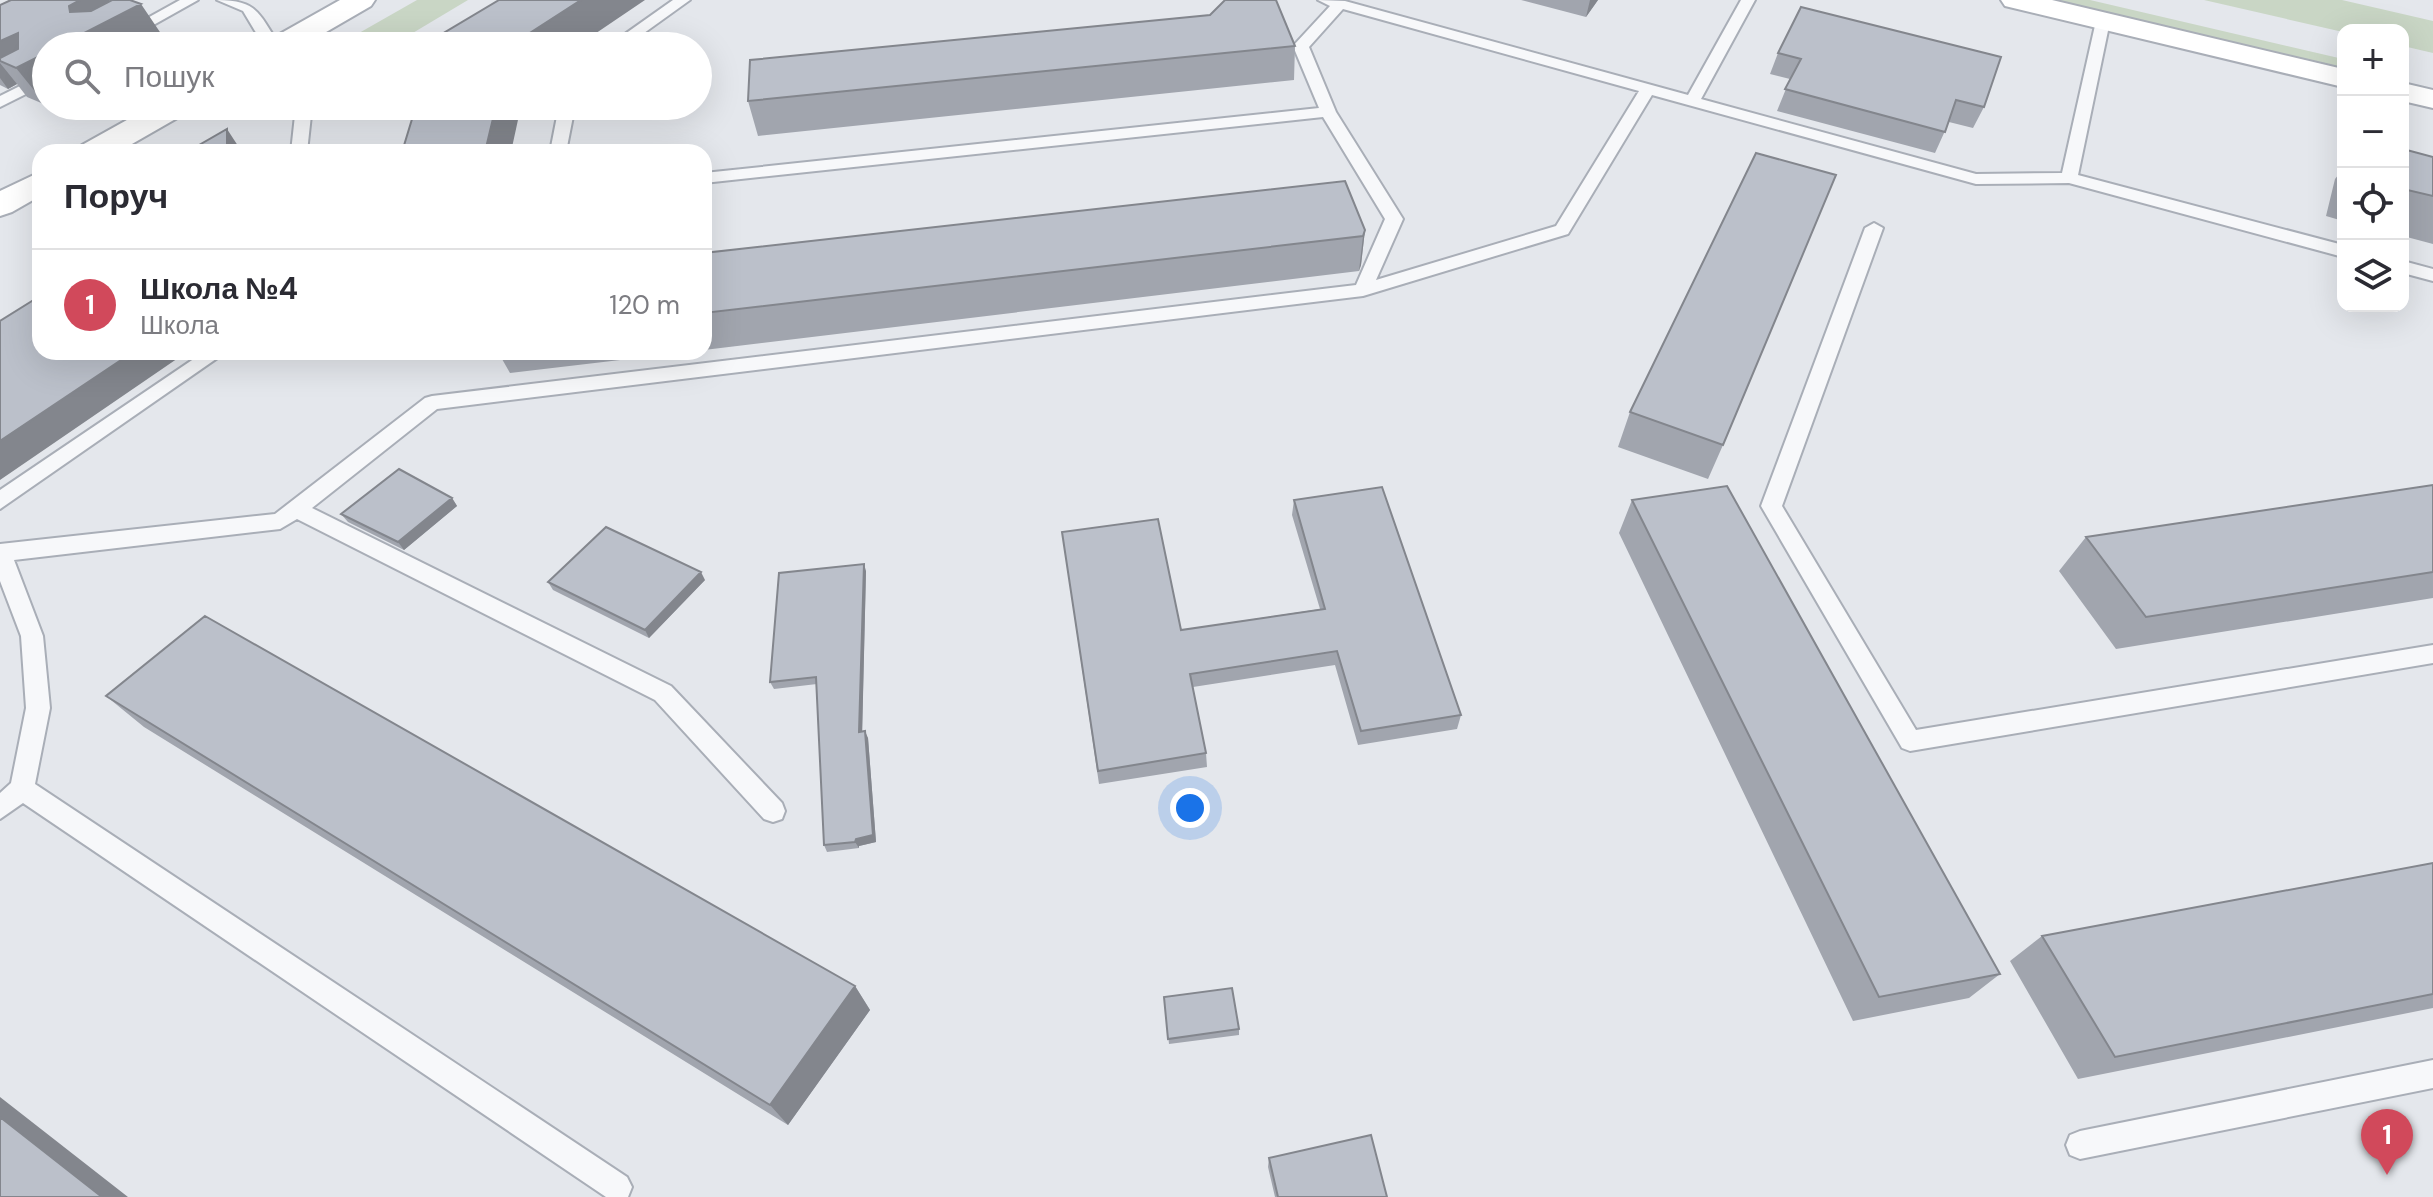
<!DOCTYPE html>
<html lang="uk">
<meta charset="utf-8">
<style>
:root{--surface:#fff;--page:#f7f7f7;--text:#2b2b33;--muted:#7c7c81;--line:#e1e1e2;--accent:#d1495b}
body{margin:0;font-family:"DM Sans",sans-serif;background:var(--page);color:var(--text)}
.controls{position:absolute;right:24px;top:24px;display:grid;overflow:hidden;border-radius:16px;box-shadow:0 8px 32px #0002}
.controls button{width:72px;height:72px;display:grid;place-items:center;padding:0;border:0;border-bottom:2px solid var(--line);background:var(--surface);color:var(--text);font:40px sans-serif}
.you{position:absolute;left:1190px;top:808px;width:28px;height:28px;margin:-20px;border:6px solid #fff;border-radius:50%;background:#1a73e8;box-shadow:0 0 0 12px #1a73e833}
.badge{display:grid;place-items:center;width:52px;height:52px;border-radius:50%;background:var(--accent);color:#fff;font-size:26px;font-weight:700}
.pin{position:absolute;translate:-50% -66px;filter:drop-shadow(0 2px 4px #0008)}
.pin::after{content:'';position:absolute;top:42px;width:28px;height:24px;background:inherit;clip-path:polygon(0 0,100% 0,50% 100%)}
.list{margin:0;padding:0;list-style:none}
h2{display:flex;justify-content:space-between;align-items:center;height:104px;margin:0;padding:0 32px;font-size:34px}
h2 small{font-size:26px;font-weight:400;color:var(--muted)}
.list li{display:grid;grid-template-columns:52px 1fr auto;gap:24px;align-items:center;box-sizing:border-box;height:112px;padding:0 32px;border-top:2px solid var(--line)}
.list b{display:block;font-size:30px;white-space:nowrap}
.list p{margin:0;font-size:26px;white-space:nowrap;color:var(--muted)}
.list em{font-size:26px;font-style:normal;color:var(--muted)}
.icon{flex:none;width:44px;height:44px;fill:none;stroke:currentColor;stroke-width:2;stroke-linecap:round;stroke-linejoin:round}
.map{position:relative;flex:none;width:2433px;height:1197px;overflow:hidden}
.search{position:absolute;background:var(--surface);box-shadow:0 8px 32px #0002;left:32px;top:32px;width:680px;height:88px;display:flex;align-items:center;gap:20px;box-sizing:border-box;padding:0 28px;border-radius:44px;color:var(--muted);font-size:30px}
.panel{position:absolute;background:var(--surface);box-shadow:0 8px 32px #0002;left:32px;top:144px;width:680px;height:216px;border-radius:24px}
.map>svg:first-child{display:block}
.green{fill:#c9d6c5}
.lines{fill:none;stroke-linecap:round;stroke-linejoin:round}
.lane-casing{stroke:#a9aeb7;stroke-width:4}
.secondary-casing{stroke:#a9aeb7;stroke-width:4}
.lane{fill:#f7f8fa;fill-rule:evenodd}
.secondary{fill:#fff;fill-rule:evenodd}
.wall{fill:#a1a5ae}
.shaded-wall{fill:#83868d}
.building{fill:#bbc0ca;stroke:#83868d;stroke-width:2}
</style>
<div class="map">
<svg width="2433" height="1197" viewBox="0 0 2433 1197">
<rect width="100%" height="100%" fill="#e4e7ec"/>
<path class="green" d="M 417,0 L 468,0 L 391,46 L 343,46 L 352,37 Z
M 2049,0 L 2090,0 L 2343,59 L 2343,69 Z
M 2204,0 L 2342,0 L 2433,21 L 2433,53 L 2403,46 L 2403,30 L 2343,30 L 2343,32 Z"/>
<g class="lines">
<g class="lane-casing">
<path id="lane" d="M 180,0 L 198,0 L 116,46 L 97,46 Z
M 217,0 C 258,0 259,14 280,46 L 264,46 L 243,11 Z
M 673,0 L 690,0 L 626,46 L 608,46 Z
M 1318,0 L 1345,1 L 1688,95 L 1741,0 L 1755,0 L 1701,99 L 1976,174 L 2062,173 L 2096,21 L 2103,17 L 2108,18 L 2110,21 L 2078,175 L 2343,245 L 2343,257 L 2069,183 L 1976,184 L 1652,95 L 1568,234 L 1363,296 L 437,409 L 312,508 L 671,686 L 782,803 L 785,811 L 782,819 L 773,822 L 764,819 L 655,700 L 297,519 L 280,529 L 14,560 L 43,636 L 50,708 L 35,784 L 627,1177 L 632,1187 L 628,1197 L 606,1197 L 23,803 L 0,819 L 0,793 L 11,783 L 26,708 L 21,636 L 0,581 L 0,544 L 275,514 L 425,398 L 432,396 L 1356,285 L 1385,219 L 1323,117 L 704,183 L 704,173 L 1319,108 L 1293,46 L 1330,6 ZM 1343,9 L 1639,91 L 1556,226 L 1376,280 L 1403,219 L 1336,112 L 1309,47 Z
M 46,73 L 46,84 L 0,107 L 0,96 Z
M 296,106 L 312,106 L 307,152 L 291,152 Z
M 559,106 L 575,106 L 566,152 L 550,152 Z
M 1874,223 L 1883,228 L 1782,506 L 1916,730 L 2433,645 L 2433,663 L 1910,751 L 1902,748 L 1761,506 L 1865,228 Z
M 2403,261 L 2433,269 L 2433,281 L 2403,273 Z
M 204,352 L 226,352 L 0,509 L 0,490 Z
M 2433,1060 L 2433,1088 L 2080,1159 L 2070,1155 L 2066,1145 L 2070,1135 L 2080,1131 Z"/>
</g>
<g class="secondary-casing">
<path id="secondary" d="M 340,0 L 375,0 L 371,6 L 302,46 L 265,46 L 269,40 Z
M 2001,0 L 2052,0 L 2343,69 L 2343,87 L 2005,6 Z
M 2403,83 L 2433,90 L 2433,108 L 2403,101 Z
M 152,106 L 191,106 L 186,113 L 118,152 L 78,152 L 82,145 Z
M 40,172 L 40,196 L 12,212 L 0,216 L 0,191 Z"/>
</g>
<use href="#lane" class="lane"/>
<use href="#secondary" class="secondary"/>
</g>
<path class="wall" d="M 109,0 L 166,41 L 157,46 L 46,46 L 46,105 L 27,97 L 17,84 L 8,89 L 0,85 L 0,5 Z
M 1521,0 L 1598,0 L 1586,17 Z
M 1210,15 L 1295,46 L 1294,80 L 758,136 L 748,101 Z
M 1778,53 L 1984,107 L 1973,128 L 1949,122 L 1935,153 L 1777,111 L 1790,79 L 1770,74 Z
M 2403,149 L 2433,157 L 2433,244 L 2403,236 Z
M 2343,169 L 2343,221 L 2326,216 L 2335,179 Z
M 1365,230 L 1361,265 L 1359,271 L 704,350 L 704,253 Z
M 498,352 L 688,352 L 510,373 Z
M 1630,412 L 1723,445 L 1708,479 L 1618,447 Z
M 2433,485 L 2433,598 L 2116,649 L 2059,571 L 2086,537 Z
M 452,498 L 457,506 L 404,550 L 348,522 L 341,514 Z
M 1294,500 L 1461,715 L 1457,729 L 1358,745 L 1335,665 L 1193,687 L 1206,753 L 1207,767 L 1099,784 L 1062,532 L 1181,630 L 1320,609 L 1292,515 Z
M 1632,500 L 2000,974 L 1969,998 L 1853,1021 L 1619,533 Z
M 866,571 L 862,732 L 868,738 L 876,842 L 859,846 L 859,848 L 827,852 L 824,845 L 817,684 L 774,689 L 770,682 Z
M 705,580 L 649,638 L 553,590 L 548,582 Z
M 106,696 L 855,986 L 870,1010 L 788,1125 L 144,727 Z
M 2433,863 L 2433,1008 L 2078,1079 L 2010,961 L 2042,936 Z
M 1164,997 L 1239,1029 L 1239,1035 L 1169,1044 Z
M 1269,1158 L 1387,1197 L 1275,1197 L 1268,1167 Z"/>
<path class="shaded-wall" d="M 80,0 L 109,0 L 120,15 L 141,4 L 166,41 L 157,46 L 59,46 L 70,12 L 69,6 Z
M 581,0 L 645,0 L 577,46 L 514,46 L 519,40 Z
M 1590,0 L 1598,0 L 1586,17 Z
M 18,33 L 46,53 L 46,105 L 16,68 L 0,61 L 0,41 Z
M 0,63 L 17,84 L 8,89 L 0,78 Z
M 496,106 L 521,106 L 511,152 L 485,152 Z
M 227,129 L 242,152 L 227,152 Z
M 1365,230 L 1361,265 L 1359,271 L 1363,236 Z
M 133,352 L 182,352 L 184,354 L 0,480 L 0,441 Z
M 452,498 L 457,506 L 404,550 L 398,542 Z
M 864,564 L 866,571 L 862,739 L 859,732 Z
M 701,572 L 705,580 L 649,638 L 645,630 Z
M 865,731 L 868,738 L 876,842 L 859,846 L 859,848 L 855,842 Z
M 855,986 L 870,1010 L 788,1125 L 770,1105 Z
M 0,1097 L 128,1197 L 102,1197 L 0,1117 Z"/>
<path class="building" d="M 11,0 L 80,0 L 69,6 L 70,12 L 91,11 L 112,0 L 130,0 L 141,4 L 59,46 L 46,46 L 46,53 L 16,68 L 0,61 L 0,58 L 18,49 L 18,33 L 0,41 L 0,5 Z
M 499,0 L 581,0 L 519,40 L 514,46 L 435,46 L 437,37 Z
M 1225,0 L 1276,0 L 1295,46 L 748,101 L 750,60 L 1210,15 Z
M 1801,7 L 2001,57 L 1984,107 L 1956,100 L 1945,132 L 1785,89 L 1801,59 L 1778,53 Z
M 416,106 L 496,106 L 485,152 L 402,152 Z
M 227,129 L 227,152 L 187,152 Z
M 2403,149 L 2433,157 L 2433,196 L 2403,189 Z
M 1756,153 L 1836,175 L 1723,445 L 1630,412 Z
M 1345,181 L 1365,230 L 1363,236 L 704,313 L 704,253 Z
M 40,296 L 40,352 L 133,352 L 0,441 L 0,321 Z
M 399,469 L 452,498 L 398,542 L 341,514 Z
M 2433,485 L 2433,572 L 2146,617 L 2086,537 Z
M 1727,486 L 2000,974 L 1879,997 L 1632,500 Z
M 1382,487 L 1461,715 L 1361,731 L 1337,651 L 1190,674 L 1206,753 L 1098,771 L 1062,532 L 1158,519 L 1181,630 L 1325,609 L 1294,500 Z
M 606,527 L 701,572 L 645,630 L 548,582 Z
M 864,564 L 859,732 L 865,731 L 873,835 L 856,839 L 855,842 L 824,845 L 816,677 L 770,682 L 779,573 Z
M 205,616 L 855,986 L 770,1105 L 106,696 Z
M 2433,863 L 2433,994 L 2115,1057 L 2042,936 Z
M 1232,988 L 1239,1029 L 1168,1039 L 1164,997 Z
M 0,1117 L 102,1197 L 0,1197 Z
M 1371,1135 L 1387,1197 L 1278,1197 L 1269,1158 Z"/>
</svg>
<div class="controls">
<button>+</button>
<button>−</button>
<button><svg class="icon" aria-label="locate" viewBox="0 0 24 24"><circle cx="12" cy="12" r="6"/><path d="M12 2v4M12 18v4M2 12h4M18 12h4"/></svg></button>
<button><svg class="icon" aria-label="layers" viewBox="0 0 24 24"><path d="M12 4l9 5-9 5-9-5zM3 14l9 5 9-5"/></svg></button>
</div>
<div class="you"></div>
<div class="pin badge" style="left:2387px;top:1175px">1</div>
<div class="search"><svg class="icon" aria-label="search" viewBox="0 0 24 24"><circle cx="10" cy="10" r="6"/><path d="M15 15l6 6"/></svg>Пошук</div>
<section class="panel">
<h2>Поруч<small></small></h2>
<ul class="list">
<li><span class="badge">1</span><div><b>Школа №4</b><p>Школа</p></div><em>120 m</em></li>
</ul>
</section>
</div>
